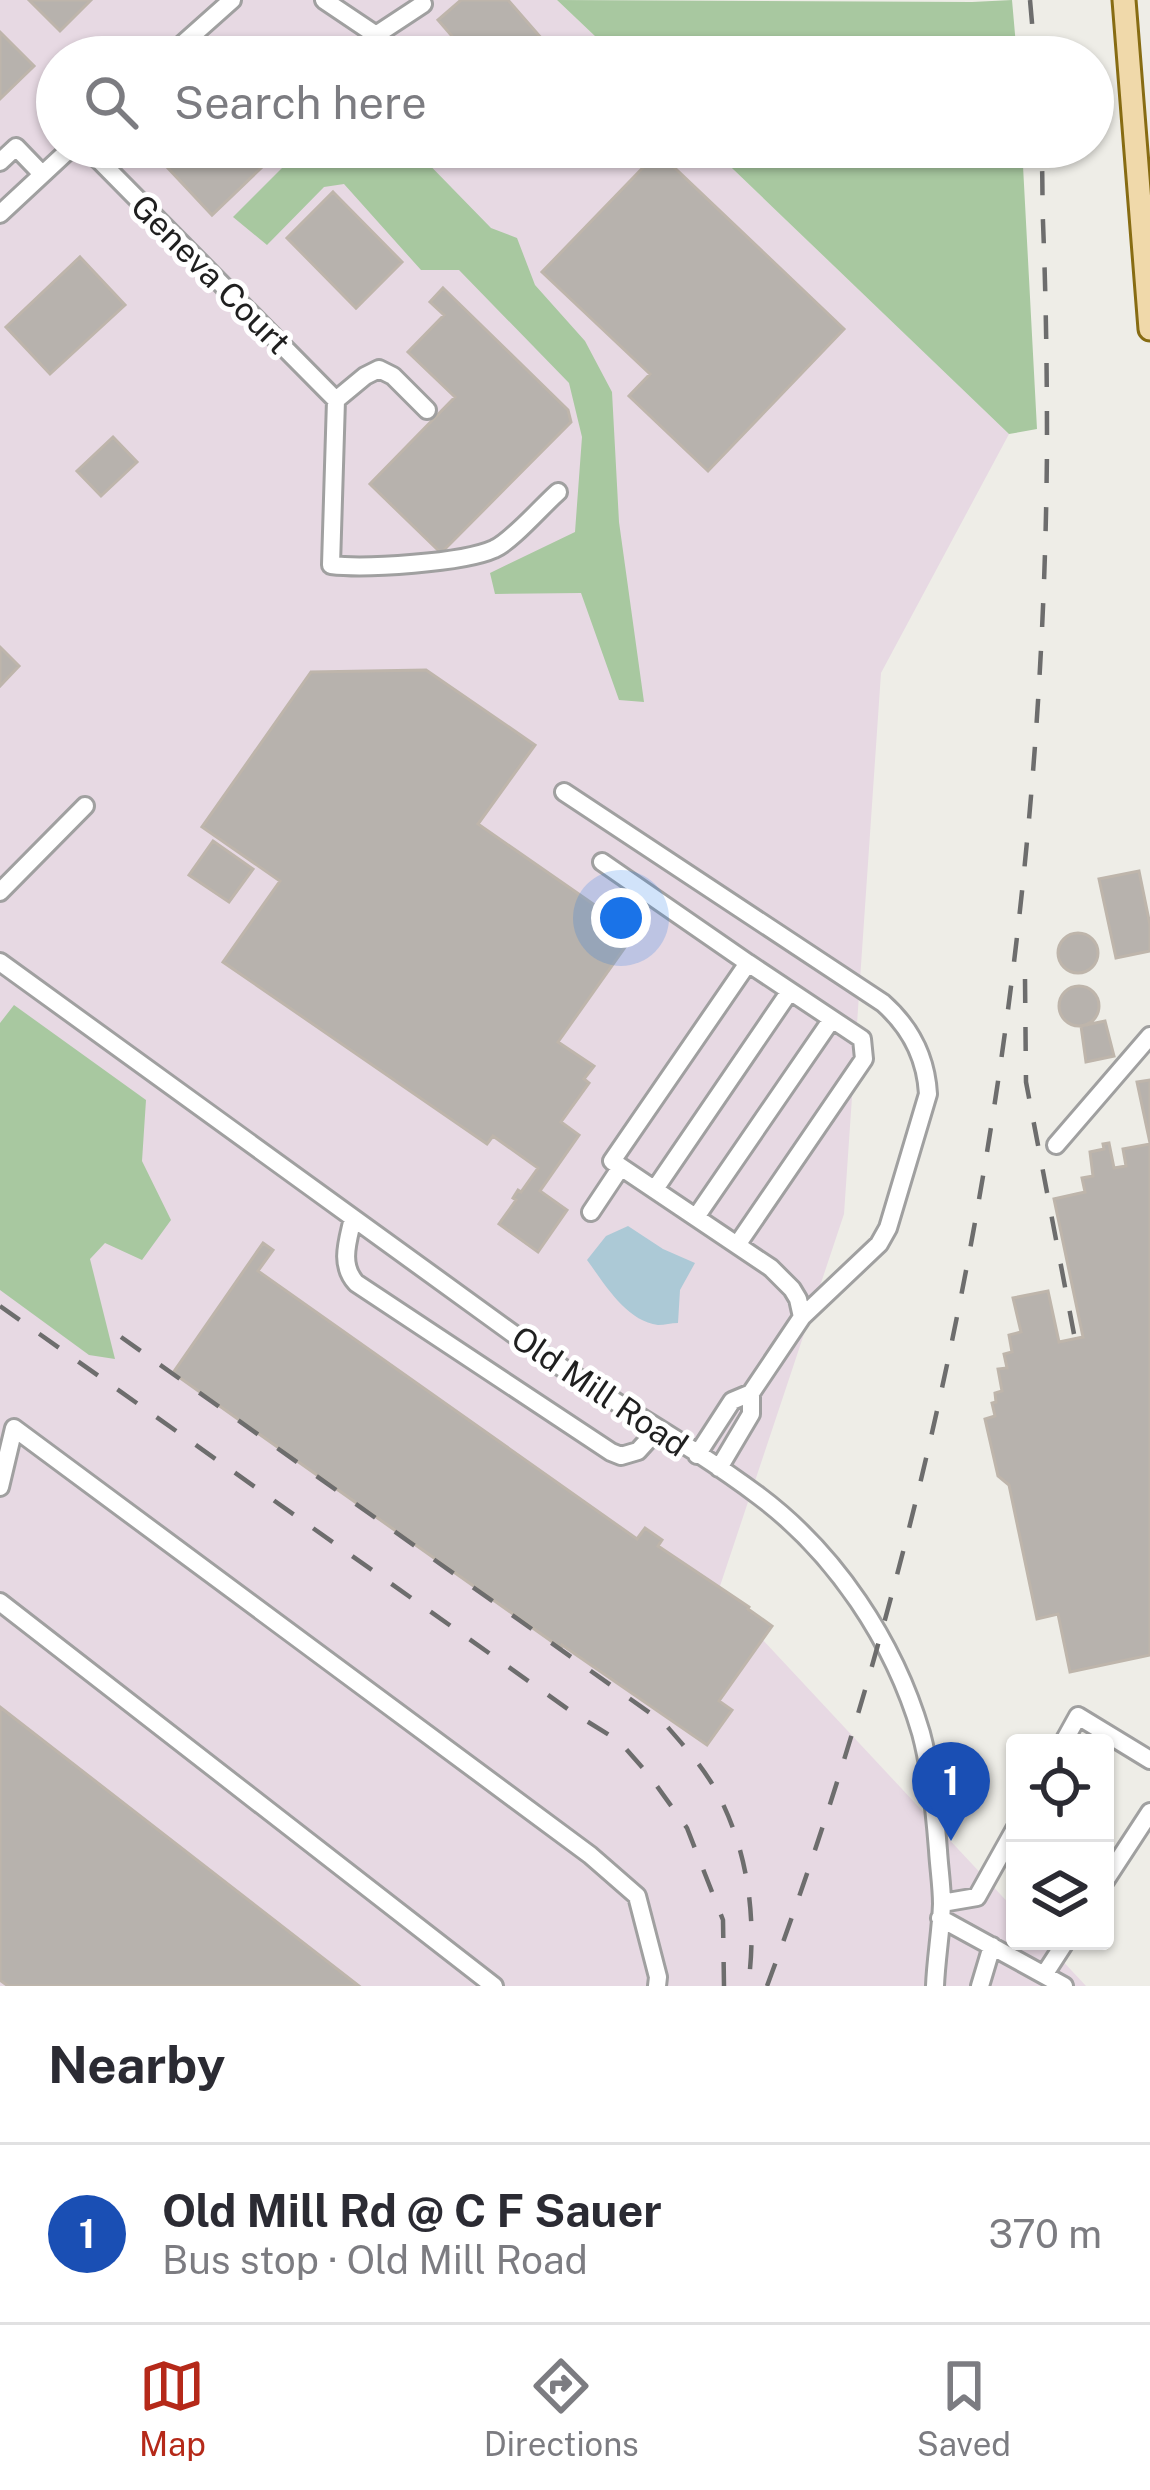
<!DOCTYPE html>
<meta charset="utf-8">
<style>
:root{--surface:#fff;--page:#f7f7f7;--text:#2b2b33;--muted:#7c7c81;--line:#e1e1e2;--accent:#b52919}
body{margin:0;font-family:"Public Sans",sans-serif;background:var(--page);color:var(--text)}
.controls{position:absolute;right:36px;bottom:36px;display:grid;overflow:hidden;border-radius:12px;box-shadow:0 3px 9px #0004}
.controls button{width:108px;height:108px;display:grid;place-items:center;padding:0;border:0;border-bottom:3px solid var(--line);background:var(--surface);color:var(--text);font:60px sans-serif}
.you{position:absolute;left:621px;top:918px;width:42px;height:42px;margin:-30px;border:9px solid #fff;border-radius:50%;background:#1a73e8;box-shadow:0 0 0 18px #1a73e833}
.badge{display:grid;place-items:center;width:78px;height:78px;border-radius:50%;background:var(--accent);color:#fff;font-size:39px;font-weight:700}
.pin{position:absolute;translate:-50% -99px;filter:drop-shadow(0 3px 6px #0008)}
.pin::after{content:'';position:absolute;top:63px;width:42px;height:36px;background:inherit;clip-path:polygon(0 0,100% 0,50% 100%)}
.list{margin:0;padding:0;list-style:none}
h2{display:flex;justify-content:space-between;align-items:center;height:156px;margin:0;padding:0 48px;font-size:51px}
h2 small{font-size:39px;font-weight:400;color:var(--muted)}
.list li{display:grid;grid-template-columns:78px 1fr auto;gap:36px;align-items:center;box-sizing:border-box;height:180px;padding:0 48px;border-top:3px solid var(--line)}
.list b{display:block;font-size:45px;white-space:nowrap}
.list p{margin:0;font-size:39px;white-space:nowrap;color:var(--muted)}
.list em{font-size:39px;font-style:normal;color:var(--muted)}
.icon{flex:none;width:66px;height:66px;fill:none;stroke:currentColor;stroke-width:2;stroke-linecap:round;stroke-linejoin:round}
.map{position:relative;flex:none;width:1150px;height:1986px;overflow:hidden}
.search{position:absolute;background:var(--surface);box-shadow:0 3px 9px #0004;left:36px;right:36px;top:36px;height:132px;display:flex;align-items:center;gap:30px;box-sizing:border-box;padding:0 42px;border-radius:66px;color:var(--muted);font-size:45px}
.sheet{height:336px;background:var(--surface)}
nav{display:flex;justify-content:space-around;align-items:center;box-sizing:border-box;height:168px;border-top:3px solid var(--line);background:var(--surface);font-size:33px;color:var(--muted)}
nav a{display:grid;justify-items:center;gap:6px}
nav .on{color:var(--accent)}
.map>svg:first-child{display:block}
.industrial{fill:#e7d9e3}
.forest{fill:#a8c8a0}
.water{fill:#acc9d6}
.building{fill:#b7b2ad;stroke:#beb5ab;stroke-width:3}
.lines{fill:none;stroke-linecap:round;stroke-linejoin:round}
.minor-casing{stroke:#a0a0a0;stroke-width:22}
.major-casing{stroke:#876c13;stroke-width:27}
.minor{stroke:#fff;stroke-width:16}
.major{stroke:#f0d9aa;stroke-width:21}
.rail{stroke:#6d6d6d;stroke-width:4.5;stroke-dasharray:24 24;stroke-linecap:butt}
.labels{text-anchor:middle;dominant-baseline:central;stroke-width:10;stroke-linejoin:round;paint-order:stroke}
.street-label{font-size:33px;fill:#1f1f1f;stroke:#fff}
</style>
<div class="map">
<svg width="1150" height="1986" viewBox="0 0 1150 1986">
<rect width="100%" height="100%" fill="#eeede7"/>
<path class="industrial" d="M 0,0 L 557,0 L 617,57 L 57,57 L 57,147 L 710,147 L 1009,434 L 881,673 L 844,1214 L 718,1592 L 1015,1910 L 1015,1941 L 1044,1941 L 1086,1986 L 0,1986 Z"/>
<path class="forest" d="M 557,0 L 972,2 L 1012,0 L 1017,57 L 617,57 Z
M 303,147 L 412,147 L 491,228 L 517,238 L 535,285 L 585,341 L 612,392 L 619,522 L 644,702 L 619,700 L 581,593 L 495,594 L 490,573 L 575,532 L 582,437 L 569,383 L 459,270 L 421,270 L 344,184 L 324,187 L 267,245 L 233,217 Z
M 710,147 L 1022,147 L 1037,429 L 1009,434 Z
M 14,1005 L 146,1100 L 142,1161 L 171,1220 L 142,1260 L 105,1243 L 90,1259 L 115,1359 L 89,1355 L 0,1290 L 0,1023 Z"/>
<path class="water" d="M 628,1226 L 663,1249 L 695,1263 L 680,1290 L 678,1323 C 671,1323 665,1325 658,1325 C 626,1321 604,1283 587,1260 L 606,1236 Z"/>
<path class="building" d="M 29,0 L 91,0 L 60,31 Z
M 461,0 L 508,0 L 556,55 L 553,57 L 470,57 L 438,20 Z
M 0,32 L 34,66 L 0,99 Z
M 189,147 L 283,147 L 212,215 L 167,167 Z
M 658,152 L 844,329 L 708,471 L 629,396 L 650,374 L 542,272 Z
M 333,192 L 402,262 L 356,308 L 287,238 Z
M 80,257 L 125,305 L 50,374 L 6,327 Z
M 443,288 L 568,410 L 571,422 L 441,553 L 370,484 L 455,397 L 408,352 L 444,315 L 430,302 Z
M 113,437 L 137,462 L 101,496 L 77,471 Z
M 0,647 L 19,666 L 0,686 Z
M 426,670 L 535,745 L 478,824 L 635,933 L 558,1042 L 594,1066 L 584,1079 L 589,1083 L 561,1122 L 579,1135 L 540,1191 L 567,1210 L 538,1252 L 499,1224 L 516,1200 L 513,1198 L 518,1190 L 521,1192 L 538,1168 L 493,1136 L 487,1144 L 223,962 L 280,881 L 202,827 L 311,672 Z
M 213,841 L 253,869 L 229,902 L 189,875 Z
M 1139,871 L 1150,925 L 1150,951 L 1116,958 L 1099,879 Z
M1058 953a20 20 0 1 1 40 0a20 20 0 1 1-40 0Z
M1059 1006a20 20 0 1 1 40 0a20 20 0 1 1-40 0Z
M 1105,1021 L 1114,1056 L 1086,1062 L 1081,1026 Z
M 1150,1080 L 1150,1143 L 1137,1082 Z
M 1109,1143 L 1114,1168 L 1126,1166 L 1123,1149 L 1150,1144 L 1150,1655 L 1070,1672 L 1058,1614 L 1037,1619 L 1009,1485 L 998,1476 L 985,1419 L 995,1416 L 992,1403 L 996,1402 L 995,1393 L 1002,1391 L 998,1369 L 1007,1368 L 1004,1354 L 1012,1352 L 1009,1335 L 1021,1332 L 1013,1298 L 1048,1291 L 1059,1342 L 1083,1337 L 1054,1199 L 1085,1192 L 1082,1178 L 1093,1176 L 1090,1152 L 1104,1149 L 1103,1144 Z
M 263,1243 L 273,1250 L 258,1271 L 637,1539 L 645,1528 L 662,1540 L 658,1546 L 749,1607 L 748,1609 L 772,1626 L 719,1701 L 732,1710 L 707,1745 L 562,1645 L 561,1648 L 173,1373 Z
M 0,1707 L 359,1986 L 8,1986 L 0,1980 Z"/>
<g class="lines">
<g class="minor-casing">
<path id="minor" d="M 324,0 L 376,35 L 423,4
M 168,57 L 232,0
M 86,147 L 336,400
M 0,162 L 16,147 L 42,174
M 0,214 L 72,147
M 427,410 L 393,376 L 379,369 L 365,376 L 336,400 L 331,565 C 365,569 463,563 494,549 C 511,542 542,506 558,492
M 564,792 L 883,1003 C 910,1027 926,1058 928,1094 L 888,1228 L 879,1244 L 802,1317 L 798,1299 L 792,1289 L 771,1268 L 612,1161 L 748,963 L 862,1039 L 864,1059 L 737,1245
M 602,862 L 748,963
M 0,892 L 85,806
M 0,962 L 530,1346 C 604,1398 686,1441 759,1496 C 835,1553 894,1641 921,1733 C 931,1770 935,1811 938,1850 C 939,1868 942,1886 942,1904 C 941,1932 936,1959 935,1986
M 1056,1145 L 1150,1036
M 655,1189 L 790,991
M 591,1212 L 621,1167
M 696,1217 L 832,1019
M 353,1218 C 348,1241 339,1264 356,1283 L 611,1452 L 621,1456 L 638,1451 L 657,1430
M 697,1455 L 732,1401 L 751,1393 L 802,1317
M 719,1468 L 751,1414 L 751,1393
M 0,1487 L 14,1428 L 590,1855 L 637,1896 L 658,1977 L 657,1986
M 0,1602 L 494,1986
M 1063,1743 L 1078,1716 L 1150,1760
M 1105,1881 L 1150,1812
M 942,1903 L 977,1897 L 1015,1829
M 940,1918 L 1044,1975 L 1066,1941
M 1044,1975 L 1064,1986
M 980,1986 L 992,1946"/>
</g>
<g class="major-casing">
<path id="major" d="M 1124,0 L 1150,329"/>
</g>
<use href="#minor" class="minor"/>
<use href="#major" class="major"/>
<path class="rail" d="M 1030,0 L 1035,57
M 1025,979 L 1026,1082 L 1074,1334
M 0,1306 L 572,1712 L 619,1741 L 649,1775 L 687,1828 L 723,1920 L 724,1986
M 121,1337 L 664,1723 C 685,1747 707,1771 721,1800 C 749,1857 757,1923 748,1986
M 767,1986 C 949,1496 1043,970 1047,448 C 1047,372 1046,298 1043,222 C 1042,197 1043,172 1041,147"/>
</g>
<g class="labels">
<g class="street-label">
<text transform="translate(211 274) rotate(45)">Geneva Court</text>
<text transform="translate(600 1391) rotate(34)">Old Mill Road</text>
</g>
</g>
</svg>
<div class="controls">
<button><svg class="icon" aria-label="locate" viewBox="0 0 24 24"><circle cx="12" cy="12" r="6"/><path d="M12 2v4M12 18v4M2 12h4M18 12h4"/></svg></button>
<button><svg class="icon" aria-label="layers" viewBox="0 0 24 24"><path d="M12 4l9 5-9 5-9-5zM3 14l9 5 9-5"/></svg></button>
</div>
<div class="you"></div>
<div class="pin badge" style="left:951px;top:1841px;background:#1a4fb4">1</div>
<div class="search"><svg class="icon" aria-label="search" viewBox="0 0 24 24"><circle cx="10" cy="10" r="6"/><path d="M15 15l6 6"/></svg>Search here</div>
</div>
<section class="sheet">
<h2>Nearby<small></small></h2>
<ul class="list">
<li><span class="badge" style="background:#1a4fb4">1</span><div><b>Old Mill Rd @ C F Sauer</b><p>Bus stop · Old Mill Road</p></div><em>370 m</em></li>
</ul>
</section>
<nav>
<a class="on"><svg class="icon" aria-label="map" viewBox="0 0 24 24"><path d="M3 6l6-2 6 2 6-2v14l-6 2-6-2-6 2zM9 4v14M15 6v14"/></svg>Map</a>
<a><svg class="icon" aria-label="directions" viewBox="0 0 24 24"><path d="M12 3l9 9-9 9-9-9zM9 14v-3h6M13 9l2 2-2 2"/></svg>Directions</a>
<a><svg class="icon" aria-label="saved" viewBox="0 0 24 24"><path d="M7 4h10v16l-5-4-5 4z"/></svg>Saved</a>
</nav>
